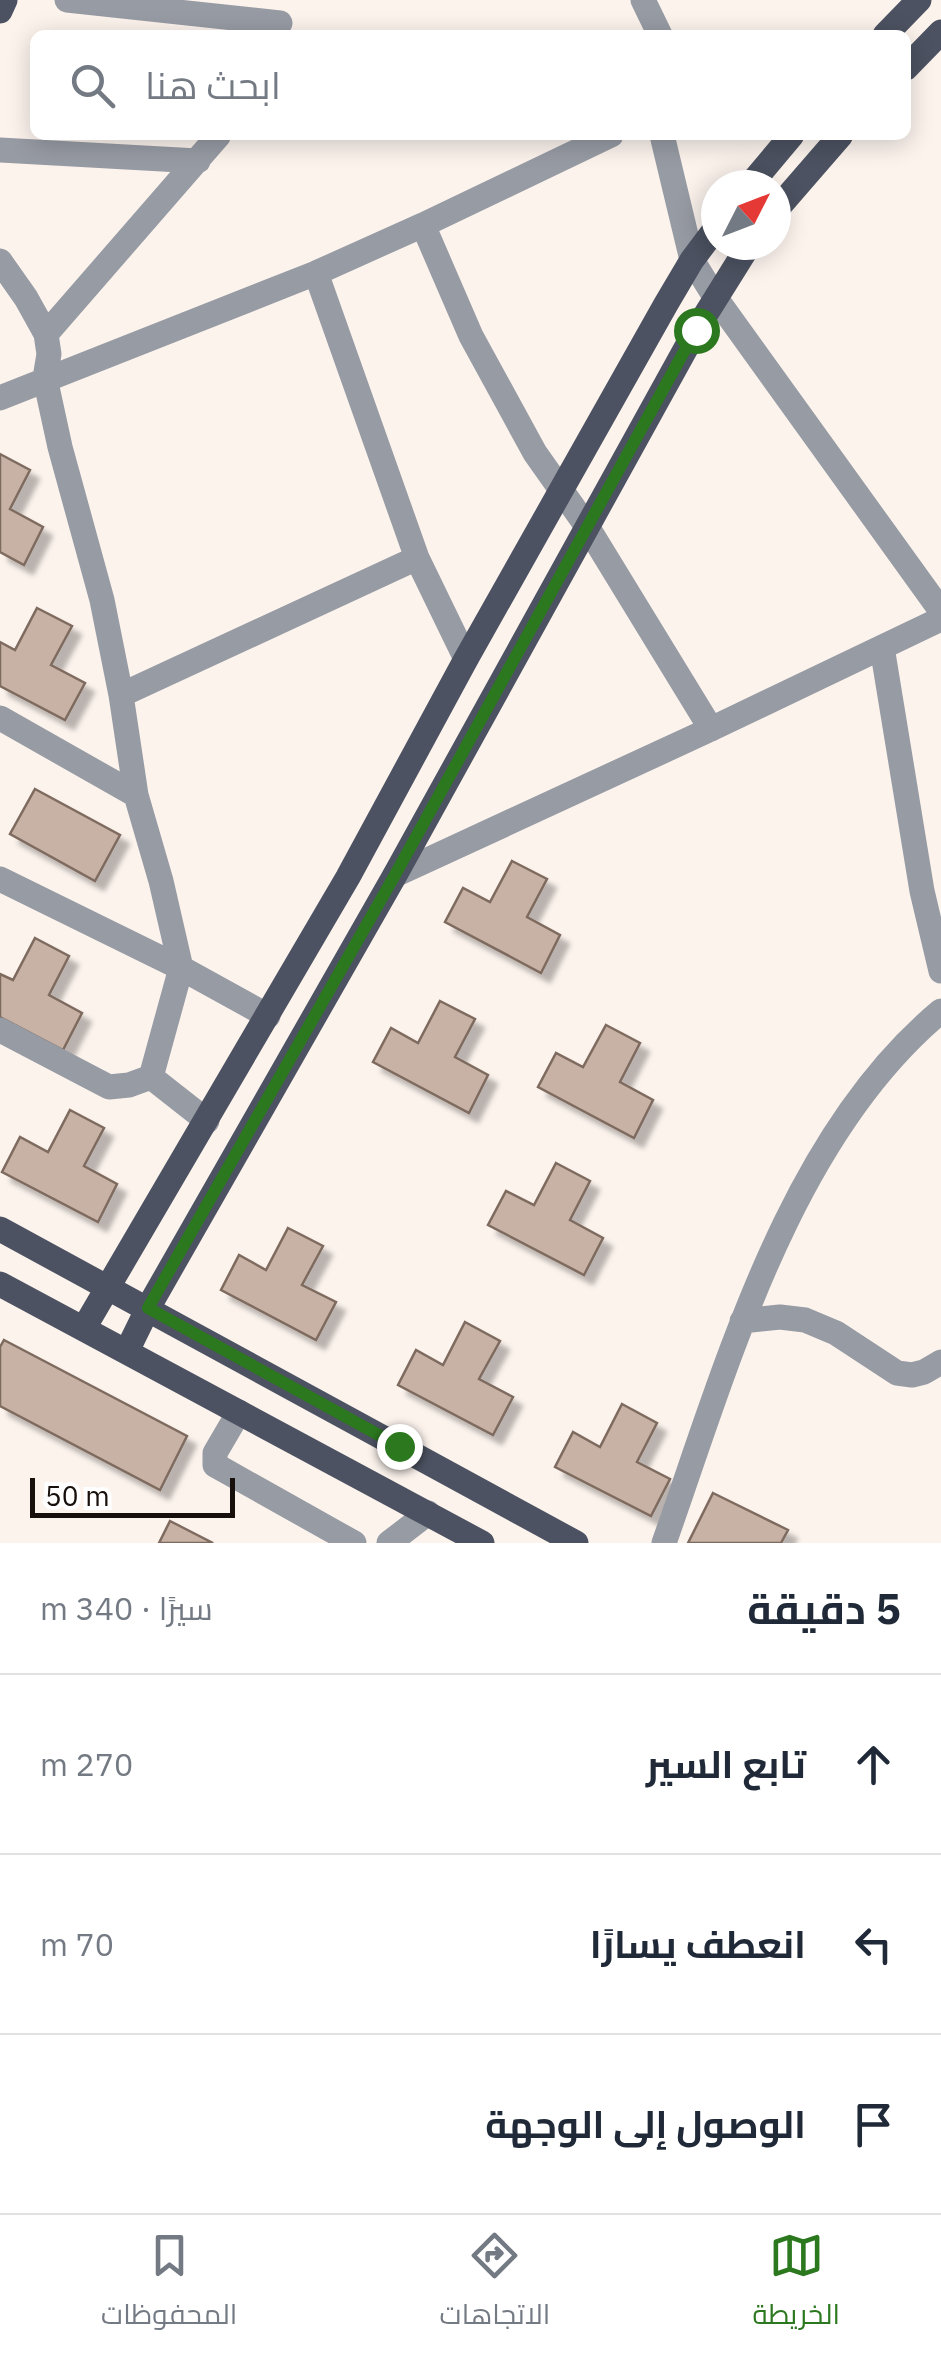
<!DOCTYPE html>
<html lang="ar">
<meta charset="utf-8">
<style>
:root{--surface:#fff;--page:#f2f2f3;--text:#1f2937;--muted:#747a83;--line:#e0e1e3;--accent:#2c781f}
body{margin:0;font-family:"IBM Plex Sans",Cairo,sans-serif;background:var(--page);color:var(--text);direction:rtl}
.compass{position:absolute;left:701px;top:170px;width:90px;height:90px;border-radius:50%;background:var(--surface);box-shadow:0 5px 25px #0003;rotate:48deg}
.scale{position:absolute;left:30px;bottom:25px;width:205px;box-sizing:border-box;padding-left:10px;border:5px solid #170f0b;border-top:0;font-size:28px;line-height:35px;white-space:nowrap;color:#170f0b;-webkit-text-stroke:8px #fff;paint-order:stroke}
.stop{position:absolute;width:30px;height:30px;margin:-22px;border:8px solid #2c781f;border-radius:50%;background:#fff}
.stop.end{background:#2c781f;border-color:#fff;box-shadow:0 2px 10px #0008}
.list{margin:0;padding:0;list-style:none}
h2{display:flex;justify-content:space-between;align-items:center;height:130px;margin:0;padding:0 40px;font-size:42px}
h2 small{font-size:32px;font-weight:400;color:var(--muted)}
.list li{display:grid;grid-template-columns:65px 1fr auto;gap:30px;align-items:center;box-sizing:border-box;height:180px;padding:0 40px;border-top:2px solid var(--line)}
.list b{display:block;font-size:38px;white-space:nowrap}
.list em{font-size:32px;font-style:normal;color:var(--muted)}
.icon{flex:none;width:55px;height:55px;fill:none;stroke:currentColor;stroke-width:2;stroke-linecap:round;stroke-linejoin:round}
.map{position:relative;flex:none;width:941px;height:1543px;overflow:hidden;direction:ltr}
.search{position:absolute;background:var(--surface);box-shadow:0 5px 25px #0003;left:30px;right:30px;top:30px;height:110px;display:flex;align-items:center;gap:25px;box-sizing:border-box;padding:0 35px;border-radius:15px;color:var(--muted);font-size:38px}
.sheet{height:670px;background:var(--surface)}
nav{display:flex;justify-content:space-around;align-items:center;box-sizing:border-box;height:140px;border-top:2px solid var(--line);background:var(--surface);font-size:28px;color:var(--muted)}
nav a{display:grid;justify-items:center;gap:5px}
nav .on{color:var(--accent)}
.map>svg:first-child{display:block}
.building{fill:#c7b2a5;stroke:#7e6b5f;stroke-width:2.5;filter:url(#shadow)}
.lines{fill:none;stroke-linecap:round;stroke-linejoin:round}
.minor{stroke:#979ba4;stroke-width:25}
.major{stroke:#4c5261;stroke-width:25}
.route{stroke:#2c781f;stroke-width:12}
</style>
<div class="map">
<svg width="941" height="1543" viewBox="0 0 941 1543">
<defs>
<filter id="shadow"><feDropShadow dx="9" dy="9" stdDeviation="2.5" flood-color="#0004"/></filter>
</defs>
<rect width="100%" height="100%" fill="#fcf3ed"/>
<path class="building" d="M 0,454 L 30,470 L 10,509 L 43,527 L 24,565 L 0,552 Z
M 37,608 L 72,626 L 51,665 L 85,683 L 65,720 L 0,686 L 0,642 L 15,650 Z
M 35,789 L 120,835 L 95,881 L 10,834 Z
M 512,861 L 547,879 L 527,917 L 560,935 L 541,973 L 445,922 L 463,888 L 490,902 Z
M 35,938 L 69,956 L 49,995 L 82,1013 L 63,1050 L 0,1017 L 0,974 L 13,980 Z
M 440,1001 L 475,1019 L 455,1057 L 488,1075 L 469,1113 L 373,1062 L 391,1028 L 418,1043 Z
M 606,1025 L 640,1043 L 620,1082 L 653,1100 L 634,1138 L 538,1087 L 556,1053 L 583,1067 Z
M 70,1110 L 104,1128 L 84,1166 L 117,1184 L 98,1222 L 2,1172 L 20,1137 L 48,1152 Z
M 556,1163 L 590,1181 L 570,1220 L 603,1238 L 584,1275 L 488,1225 L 506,1191 L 534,1205 Z
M 288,1228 L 323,1246 L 302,1285 L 336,1302 L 316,1340 L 221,1290 L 239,1255 L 266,1270 Z
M 465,1322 L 500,1341 L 479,1379 L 513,1397 L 493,1435 L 398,1385 L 416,1350 L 443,1365 Z
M 4,1340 L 187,1436 L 160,1490 L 0,1406 L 0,1347 Z
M 622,1404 L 657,1423 L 637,1462 L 670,1479 L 651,1516 L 555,1467 L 573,1432 L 600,1447 Z
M 713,1493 L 788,1530 L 781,1543 L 688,1543 Z
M 170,1521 L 213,1543 L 159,1543 Z"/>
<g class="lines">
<path class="minor" d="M 67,0 L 280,23
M 643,0 L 660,35
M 662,135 L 692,260 L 715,297 L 941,611
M 0,150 L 198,161
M 423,225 L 471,336 L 535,453 L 588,528 L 711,729
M 0,261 L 26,298 L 46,334 L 49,354 L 45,378 L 60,447 L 102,600 L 121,695 L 136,795 L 161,881 L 181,968 L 151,1077 L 207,1121
M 316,273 L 417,558 L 466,659
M 46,334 L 219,135
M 0,398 L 316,273 L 423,225 L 611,135
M 882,647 L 922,891 L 941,971
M 121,695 L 417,558
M 0,718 L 136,795
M 395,875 L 711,729 L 941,619
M 0,879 L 181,968 L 268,1016
M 0,1030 L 109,1087 L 129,1085 L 151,1077
M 742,1321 L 780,1317 L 805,1320 L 836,1333 L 897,1373 L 912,1375 L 924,1372 L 941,1362
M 239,1412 L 215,1453 L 215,1465 L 354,1543
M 389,1543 L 428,1513
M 664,1543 C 727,1365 790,1136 941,1011"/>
<path class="major" d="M 0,11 L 5,0
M 885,35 L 919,0
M 906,68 L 941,32
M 750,185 L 792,135
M 776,210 L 841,135
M 0,1229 L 576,1543
M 0,1284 L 482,1543
M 84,1328 L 348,877 L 466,659 L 666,304 L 692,260 L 716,228
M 127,1351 L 148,1308 L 395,875 L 696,330 L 749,245"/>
</g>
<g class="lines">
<path class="route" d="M 399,1446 L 148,1308 L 395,875 L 696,330"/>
</g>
</svg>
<svg class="compass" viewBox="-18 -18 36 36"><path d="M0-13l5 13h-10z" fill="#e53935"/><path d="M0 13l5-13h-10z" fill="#747a83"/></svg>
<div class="scale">50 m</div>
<div class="stop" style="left:696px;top:330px"></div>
<div class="stop end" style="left:399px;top:1446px"></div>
<div class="search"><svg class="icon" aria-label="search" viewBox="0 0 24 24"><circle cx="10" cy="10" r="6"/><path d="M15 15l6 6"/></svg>ابحث هنا</div>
</div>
<section class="sheet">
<h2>5 دقيقة<small>سيرًا · 340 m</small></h2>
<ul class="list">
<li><svg class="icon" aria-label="ahead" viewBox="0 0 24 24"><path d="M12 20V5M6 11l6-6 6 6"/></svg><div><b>تابع السير</b></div><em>270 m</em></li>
<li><svg class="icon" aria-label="left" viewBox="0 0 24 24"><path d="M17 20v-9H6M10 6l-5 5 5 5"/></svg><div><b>انعطف يسارًا</b></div><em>70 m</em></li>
<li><svg class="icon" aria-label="arrive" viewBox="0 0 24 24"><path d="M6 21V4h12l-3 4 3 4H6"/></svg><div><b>الوصول إلى الوجهة</b></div></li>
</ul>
</section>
<nav>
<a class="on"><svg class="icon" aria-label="map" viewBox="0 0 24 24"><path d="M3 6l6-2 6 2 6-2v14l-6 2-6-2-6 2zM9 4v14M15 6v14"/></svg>الخريطة</a>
<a><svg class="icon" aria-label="directions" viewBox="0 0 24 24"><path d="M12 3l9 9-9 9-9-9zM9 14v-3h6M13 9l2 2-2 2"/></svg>الاتجاهات</a>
<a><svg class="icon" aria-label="saved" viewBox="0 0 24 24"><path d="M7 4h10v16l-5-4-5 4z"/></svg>المحفوظات</a>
</nav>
